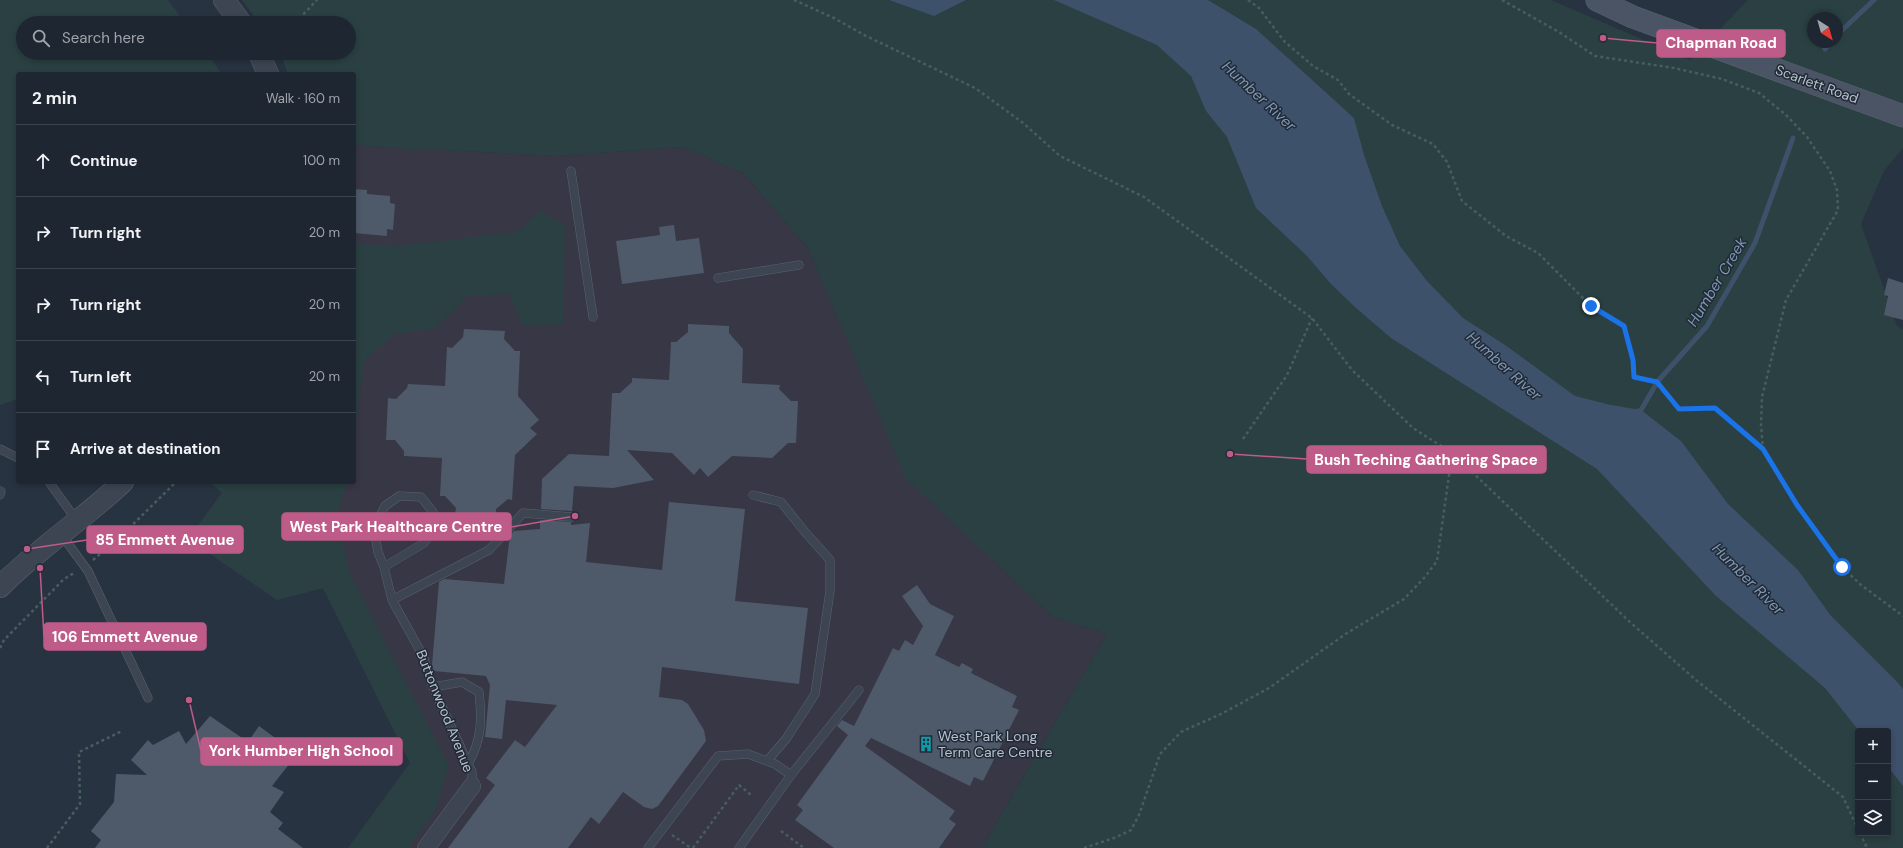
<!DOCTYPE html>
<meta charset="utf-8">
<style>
:root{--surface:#1e2631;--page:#262e39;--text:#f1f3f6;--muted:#a1a5ab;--line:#3c434d}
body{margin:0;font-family:"DM Sans",sans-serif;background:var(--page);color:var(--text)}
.controls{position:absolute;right:12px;bottom:12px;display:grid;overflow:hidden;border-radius:4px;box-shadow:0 2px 6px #0003}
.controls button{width:36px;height:36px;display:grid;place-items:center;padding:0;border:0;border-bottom:1px solid var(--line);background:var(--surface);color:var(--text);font:20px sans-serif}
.compass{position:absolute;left:1807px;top:12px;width:36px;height:36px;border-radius:50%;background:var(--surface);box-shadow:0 2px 6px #0003;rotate:143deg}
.stop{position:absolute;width:12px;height:12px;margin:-9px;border:3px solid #1a73e8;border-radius:50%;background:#fff}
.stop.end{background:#1a73e8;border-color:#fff;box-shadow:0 1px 4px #0008}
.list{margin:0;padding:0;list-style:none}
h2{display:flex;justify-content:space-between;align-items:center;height:52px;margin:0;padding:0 16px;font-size:17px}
h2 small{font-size:13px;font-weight:400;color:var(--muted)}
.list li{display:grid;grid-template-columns:26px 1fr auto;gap:12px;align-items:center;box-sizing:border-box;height:72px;padding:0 16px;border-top:1px solid var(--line)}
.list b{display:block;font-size:15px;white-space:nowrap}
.list em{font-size:13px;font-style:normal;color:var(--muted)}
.icon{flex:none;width:22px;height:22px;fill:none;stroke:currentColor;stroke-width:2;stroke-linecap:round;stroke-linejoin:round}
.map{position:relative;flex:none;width:1903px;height:848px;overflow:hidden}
.search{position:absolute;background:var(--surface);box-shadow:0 2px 6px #0003;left:16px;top:16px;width:340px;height:44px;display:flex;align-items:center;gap:10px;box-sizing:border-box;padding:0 14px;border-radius:22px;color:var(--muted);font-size:15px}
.panel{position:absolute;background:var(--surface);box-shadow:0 2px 6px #0003;left:16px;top:72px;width:340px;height:412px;border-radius:4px}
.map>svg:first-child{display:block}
.medical{fill:#383745}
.green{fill:#2a4042;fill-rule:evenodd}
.water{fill:#3e516a}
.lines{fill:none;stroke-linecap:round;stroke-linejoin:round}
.stream{stroke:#3e516a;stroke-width:5}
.building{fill:#4e5a6a}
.service-casing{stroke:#5a636e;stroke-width:9}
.minor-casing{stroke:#5a636e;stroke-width:18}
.tertiary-casing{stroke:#5a636e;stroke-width:22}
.secondary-casing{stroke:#5a636e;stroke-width:23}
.path{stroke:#485d5f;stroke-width:2.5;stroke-dasharray:3 3;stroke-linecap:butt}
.service{stroke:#3c4551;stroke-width:8}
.minor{stroke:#3c4551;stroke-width:17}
.tertiary{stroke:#3c4551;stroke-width:21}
.secondary{stroke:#4a5464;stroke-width:22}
.route{stroke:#1a73e8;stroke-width:5}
.labels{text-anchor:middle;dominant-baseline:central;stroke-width:3;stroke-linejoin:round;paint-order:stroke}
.street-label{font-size:14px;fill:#b9c0cb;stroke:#202a37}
.poi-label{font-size:14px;fill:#b9c0cb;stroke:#202a37;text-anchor:start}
.water-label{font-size:15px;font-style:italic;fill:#8197b2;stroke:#202a37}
.leader{fill:none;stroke:#be5b88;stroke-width:1.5}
.callout-dot{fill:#be5b88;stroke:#202a37;stroke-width:1.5}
.callout{fill:#be5b88;stroke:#be5b88;stroke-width:1.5}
.callout-label{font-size:15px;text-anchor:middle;font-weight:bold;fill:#fff}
</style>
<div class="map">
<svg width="1903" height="848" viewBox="0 0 1903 848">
<rect width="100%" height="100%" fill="#283341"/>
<path class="medical" d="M 354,145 L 557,156 L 683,147 L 743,173 L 808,248 L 907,479 L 1053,617 L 1107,634 L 982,848 L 348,848 L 410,763 L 323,588 L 277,600 L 188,539 L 222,493 L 211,482 L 354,482 Z"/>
<path class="green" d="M 0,0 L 168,0 L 185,23 L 23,23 L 23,53 L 207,53 L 222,74 L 18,74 L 18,399 L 0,405 Z
M 242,0 L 1551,0 L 1690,60 L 1748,0 L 1903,0 L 1903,148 L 1884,171 L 1861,224 L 1897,326 L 1903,329 L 1903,848 L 982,848 L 1107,634 L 1053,617 L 906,479 L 808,248 L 743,173 L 683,147 L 557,156 L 420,149 L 411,151 L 402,148 L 354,145 L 354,74 L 288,74 L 280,53 L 349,53 L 349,23 L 259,23 ZM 1813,18 L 1837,18 L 1837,42 L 1813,42 ZM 1858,731 L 1888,731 L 1888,833 L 1858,833 Z
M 540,210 L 565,226 L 563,324 L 523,326 L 509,294 L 467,296 L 436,328 L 395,334 L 363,362 L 354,444 L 354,244 L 397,246 L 517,232 Z
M 211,482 L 347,482 L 338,511 L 348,570 L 448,765 L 436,809 L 408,848 L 348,848 L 410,763 L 323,588 L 277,600 L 188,539 L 222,493 Z"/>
<path class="water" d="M 889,0 L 966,0 L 934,16 Z
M 1054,0 L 1208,0 L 1256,29 L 1354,118 L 1364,155 L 1382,206 L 1400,246 L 1427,281 L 1463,318 L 1505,345 L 1575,396 L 1611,405 L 1641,410 L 1681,441 L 1728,504 L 1798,570 L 1831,616 L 1898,683 L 1903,689 L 1903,786 L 1888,767 L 1888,731 L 1859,731 L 1825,688 L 1715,595 L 1597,469 L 1391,338 L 1356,308 L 1331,284 L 1307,256 L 1256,208 L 1227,137 L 1206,111 L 1191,76 L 1157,45 Z"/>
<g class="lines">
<path class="stream" d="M 1837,35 L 1874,0
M 1825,49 L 1831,42
M 1636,412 L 1641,410 L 1658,381 L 1707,326 L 1755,243 L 1793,138"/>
</g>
<path class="building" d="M 354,189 L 367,190 L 367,194 L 390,196 L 390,203 L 395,204 L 393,230 L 387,229 L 387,236 L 354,233 Z
M 674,225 L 676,241 L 699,238 L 704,273 L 622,284 L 616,241 L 660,235 L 659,227 Z
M 1888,278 L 1903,283 L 1903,320 L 1884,315 L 1888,296 L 1884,295 Z
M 688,324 L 729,326 L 729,333 L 743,349 L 742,383 L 780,385 L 779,389 L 791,401 L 798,401 L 796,443 L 788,443 L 772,458 L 732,456 L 708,477 L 700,468 L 694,475 L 672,453 L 627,450 L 654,480 L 613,488 L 574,486 L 572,511 L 541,509 L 542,479 L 569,454 L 609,456 L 612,393 L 620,393 L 632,382 L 632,378 L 669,380 L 671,342 L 676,342 L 688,332 Z
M 464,329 L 505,331 L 504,339 L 515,351 L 520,351 L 518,396 L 539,420 L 530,428 L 537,434 L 515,455 L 512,500 L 508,499 L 496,509 L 496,518 L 455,515 L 456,508 L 445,496 L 440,496 L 442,458 L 404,456 L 404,451 L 395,440 L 386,440 L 388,398 L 396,399 L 407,388 L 408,384 L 445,386 L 447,347 L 452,348 L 463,337 Z
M 669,502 L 745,509 L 735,601 L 808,608 L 799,684 L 662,667 L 659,697 L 682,700 L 688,704 L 704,730 L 706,741 L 658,806 L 652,809 L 644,807 L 623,792 L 599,824 L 591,817 L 568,848 L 448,848 L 495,785 L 486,778 L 515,740 L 525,747 L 557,705 L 506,700 L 502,739 L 485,737 L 490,685 L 486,676 L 434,671 L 432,665 L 439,582 L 444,579 L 504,584 L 510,535 L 514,531 L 540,529 L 540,520 L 571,522 L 571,525 L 590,523 L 586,562 L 662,570 Z
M 917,585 L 930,604 L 954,616 L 935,655 L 959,667 L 962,663 L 973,669 L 971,673 L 1017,696 L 1012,707 L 1019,710 L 983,781 L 974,777 L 970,786 L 871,738 L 865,746 L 955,811 L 949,819 L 956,824 L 939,848 L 834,848 L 795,820 L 803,810 L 797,805 L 848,735 L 837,726 L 842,720 L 854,726 L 893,648 L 899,651 L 905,640 L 913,645 L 923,626 L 902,596 Z
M 210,716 L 248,742 L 259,726 L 297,754 L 272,786 L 284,792 L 270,812 L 283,823 L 278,829 L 303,848 L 95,848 L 101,840 L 91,831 L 114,802 L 116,774 L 147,775 L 131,760 L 148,740 L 153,745 L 179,731 L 186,744 Z"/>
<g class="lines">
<g class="service-casing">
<path id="service" d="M 571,171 L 593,317
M 718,278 L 799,265
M 0,449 L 18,458
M 49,482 L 77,521
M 0,495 L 1,491
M 753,495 L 781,502 L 805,532 L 830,560 L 830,591 L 815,694 L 786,739 L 767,761
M 61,534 L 88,571 L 148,698
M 384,567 L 424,543 L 433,529 L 433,512 L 421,497 L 399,496 L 385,506 L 374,528 L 378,552 L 384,567 L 392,600 L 423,656 L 433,687 L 472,772 L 472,786
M 392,600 L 489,550 L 523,513 L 572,517
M 433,687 L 462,682 L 479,692 C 482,719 482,740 468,764
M 648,848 L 718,756 L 748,754 L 775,764 L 791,775
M 739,848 L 791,775 L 859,690"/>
</g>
<g class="minor-casing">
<path id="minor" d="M 426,848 L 472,786"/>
</g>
<g class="tertiary-casing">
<path id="tertiary" d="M 224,0 L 241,23
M 259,53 L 268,74
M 0,587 C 38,548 84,519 123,482"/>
</g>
<g class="secondary-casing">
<path id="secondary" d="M 1597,0 L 1633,17 L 1903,116"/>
</g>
<path class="path" d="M 794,0 L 834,18 L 864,35 L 975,88 L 1022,122 L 1060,156 L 1144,197 L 1312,318 L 1352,370 L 1413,428 L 1452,453 L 1631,623 L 1696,680 L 1843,797 L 1858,829
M 1248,0 L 1259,8 L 1284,41 L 1313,66 L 1338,80 L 1349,94 L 1392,125 L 1433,144 L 1447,162 L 1462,201 L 1506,236 L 1538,253 L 1591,306 L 1624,326 L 1633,360 L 1634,377 L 1657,382 L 1679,409 L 1715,408 L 1763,448
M 1502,0 L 1559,32 L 1595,56 L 1674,68 L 1722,79 L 1759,93 L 1786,115 L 1807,137 L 1830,171 L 1837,190 L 1838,210 L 1786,300 L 1762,397 L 1761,425 L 1763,449 L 1797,505 L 1842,567 L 1861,585 L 1903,616
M 295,23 L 317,0
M 1243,439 L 1287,375 L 1312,318
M 93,560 L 117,540 L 176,482
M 0,648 L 4,640 L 64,579 L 74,573
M 781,831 L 804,848
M 1860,833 L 1867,848
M 672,835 L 691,848
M 47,848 L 80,804 L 79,752 L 122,731
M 693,848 L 739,785 L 751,795
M 1084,848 L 1114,838 L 1131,830 L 1139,815 L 1160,754 L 1181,732 L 1223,713 L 1269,688 L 1347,633 L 1404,599 L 1425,577 L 1437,561 L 1452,454"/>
<use href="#service" class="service"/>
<use href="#minor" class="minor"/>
<use href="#tertiary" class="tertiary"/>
<use href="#secondary" class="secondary"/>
</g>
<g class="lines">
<path class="route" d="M 1591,306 L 1624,326 L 1633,360 L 1634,377 L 1657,382 L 1679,409 L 1715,408 L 1763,449 L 1797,505 L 1842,567"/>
</g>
<defs>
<g id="building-bare" transform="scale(1.2)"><path d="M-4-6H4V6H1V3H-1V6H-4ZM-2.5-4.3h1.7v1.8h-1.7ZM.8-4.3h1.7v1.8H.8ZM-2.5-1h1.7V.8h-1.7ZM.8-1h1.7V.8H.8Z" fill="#0f9aa8" stroke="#202a37" stroke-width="2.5" paint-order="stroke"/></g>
</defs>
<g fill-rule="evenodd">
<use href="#building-bare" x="926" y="744"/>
</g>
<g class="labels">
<g class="street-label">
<text transform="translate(1817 84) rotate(20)">Scarlett Road</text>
<text transform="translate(445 711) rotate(68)">Buttonwood Avenue</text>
</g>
<g class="poi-label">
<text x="938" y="736">West Park Long<tspan x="938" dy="16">Term Care Centre</tspan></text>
</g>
<g class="water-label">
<text transform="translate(1259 96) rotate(43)">Humber River</text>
<text transform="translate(1717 282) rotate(-59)">Humber Creek</text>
<text transform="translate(1504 366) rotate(42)">Humber River</text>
<text transform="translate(1748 579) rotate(45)">Humber River</text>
</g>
</g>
<path class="leader" d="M1603 38L1657 43M1230 454L1307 459M575 516L511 527M27 549L87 540M40 568L44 637M189 700L201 751"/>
<g class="callout-dot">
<circle cx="1603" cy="38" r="4"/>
<circle cx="1230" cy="454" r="4"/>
<circle cx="575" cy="516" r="4"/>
<circle cx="27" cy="549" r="4"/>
<circle cx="40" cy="568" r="4"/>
<circle cx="189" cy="700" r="4"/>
</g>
<g class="callout">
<rect x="1657" y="30" width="128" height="27" rx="4"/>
<rect x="1307" y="446" width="239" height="27" rx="4"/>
<rect x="282" y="513" width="229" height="27" rx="4"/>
<rect x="87" y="526" width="156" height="27" rx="4"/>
<rect x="44" y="623" width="162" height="27" rx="4"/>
<rect x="201" y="738" width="201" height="27" rx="4"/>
</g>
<g class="callout-label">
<text x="1721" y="48">Chapman Road</text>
<text x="1426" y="465">Bush Teching Gathering Space</text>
<text x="396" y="532">West Park Healthcare Centre</text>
<text x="165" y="545">85 Emmett Avenue</text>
<text x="125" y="642">106 Emmett Avenue</text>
<text x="301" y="756">York Humber High School</text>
</g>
</svg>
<div class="controls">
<button>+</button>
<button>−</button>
<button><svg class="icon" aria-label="layers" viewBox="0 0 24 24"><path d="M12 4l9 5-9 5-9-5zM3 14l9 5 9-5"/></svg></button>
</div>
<svg class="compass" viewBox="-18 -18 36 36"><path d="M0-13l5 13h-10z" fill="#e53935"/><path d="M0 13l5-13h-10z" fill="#a1a5ab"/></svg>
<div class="stop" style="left:1842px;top:567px"></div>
<div class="stop end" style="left:1591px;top:306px"></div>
<div class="search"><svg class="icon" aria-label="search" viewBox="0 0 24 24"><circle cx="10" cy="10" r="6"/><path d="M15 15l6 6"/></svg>Search here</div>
<section class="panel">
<h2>2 min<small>Walk · 160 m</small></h2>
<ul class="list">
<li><svg class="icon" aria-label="ahead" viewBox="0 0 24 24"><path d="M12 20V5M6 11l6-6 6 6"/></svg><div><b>Continue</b></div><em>100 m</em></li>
<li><svg class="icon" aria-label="right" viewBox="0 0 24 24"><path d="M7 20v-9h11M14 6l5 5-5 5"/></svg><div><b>Turn right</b></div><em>20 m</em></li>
<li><svg class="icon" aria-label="right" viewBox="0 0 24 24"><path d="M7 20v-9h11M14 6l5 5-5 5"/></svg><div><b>Turn right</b></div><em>20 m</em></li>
<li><svg class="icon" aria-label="left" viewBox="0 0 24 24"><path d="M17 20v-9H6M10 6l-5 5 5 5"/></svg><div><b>Turn left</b></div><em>20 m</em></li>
<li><svg class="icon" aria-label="arrive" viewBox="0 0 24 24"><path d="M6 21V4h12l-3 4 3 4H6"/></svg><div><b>Arrive at destination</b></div></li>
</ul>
</section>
</div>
